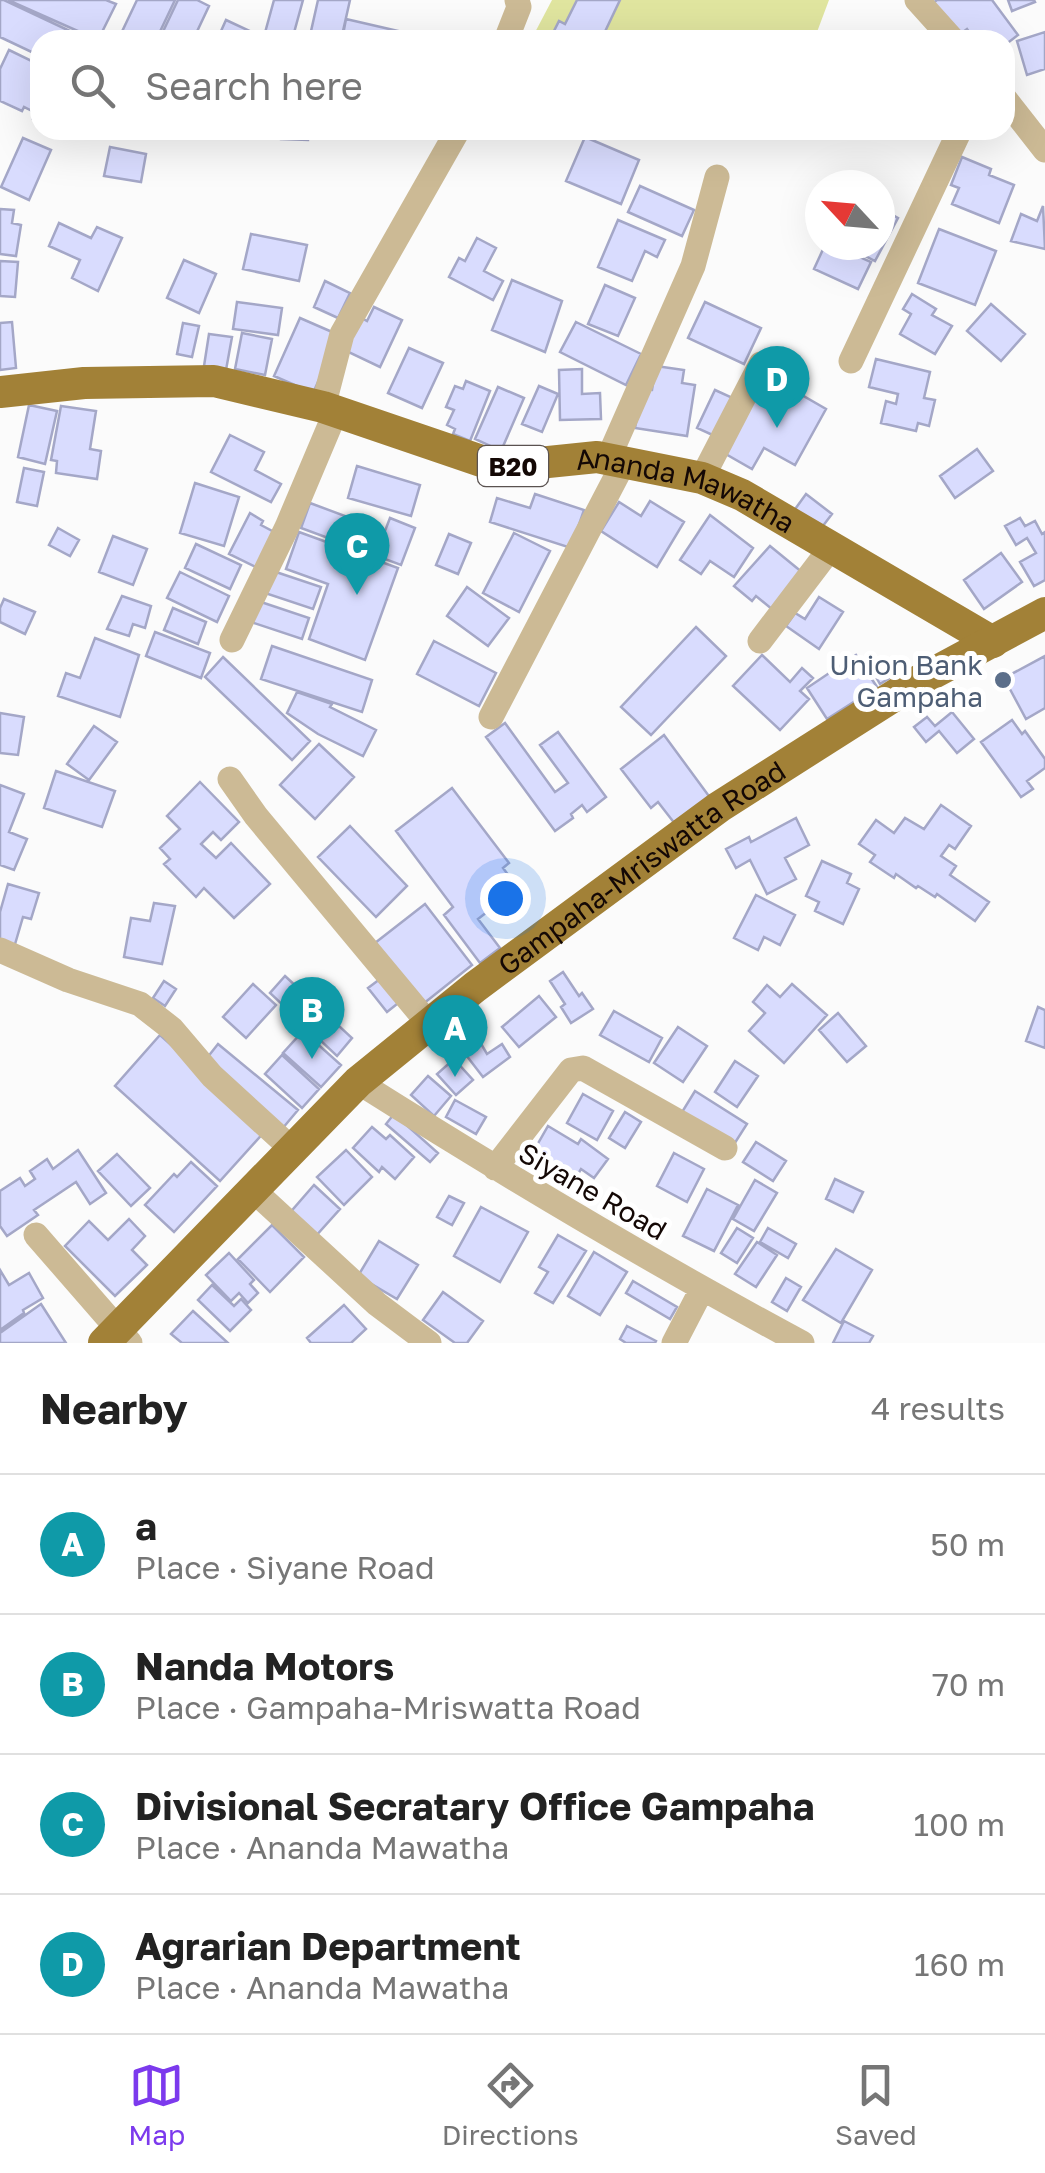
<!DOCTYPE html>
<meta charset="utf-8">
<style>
:root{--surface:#fff;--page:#f6f6f6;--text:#222;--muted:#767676;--line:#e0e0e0;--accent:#7c3aed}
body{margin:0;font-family:"Golos Text",sans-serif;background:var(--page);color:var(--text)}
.compass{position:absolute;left:805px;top:170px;width:90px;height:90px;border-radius:50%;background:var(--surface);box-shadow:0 10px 40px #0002;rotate:296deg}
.you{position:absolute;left:505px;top:898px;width:35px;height:35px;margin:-25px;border:8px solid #fff;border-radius:50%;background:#1a73e8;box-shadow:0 0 0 15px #1a73e833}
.badge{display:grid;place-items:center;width:65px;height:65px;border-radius:50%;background:var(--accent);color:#fff;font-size:32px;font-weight:700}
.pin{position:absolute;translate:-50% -82px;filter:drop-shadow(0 2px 5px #0008)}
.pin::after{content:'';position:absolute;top:52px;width:35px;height:30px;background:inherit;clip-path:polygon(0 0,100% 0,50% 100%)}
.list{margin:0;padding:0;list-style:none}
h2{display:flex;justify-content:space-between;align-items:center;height:130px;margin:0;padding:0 40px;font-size:42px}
h2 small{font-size:32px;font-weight:400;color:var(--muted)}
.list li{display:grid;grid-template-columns:65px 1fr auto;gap:30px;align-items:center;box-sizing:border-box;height:140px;padding:0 40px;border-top:2px solid var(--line)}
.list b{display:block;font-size:38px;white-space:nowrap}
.list p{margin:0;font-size:32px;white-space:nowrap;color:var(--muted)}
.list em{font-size:32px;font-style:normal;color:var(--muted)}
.icon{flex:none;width:55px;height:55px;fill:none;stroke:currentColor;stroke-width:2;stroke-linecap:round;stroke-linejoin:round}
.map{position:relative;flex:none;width:1045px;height:1343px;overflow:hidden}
.search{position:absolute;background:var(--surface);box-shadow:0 10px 40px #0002;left:30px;right:30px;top:30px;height:110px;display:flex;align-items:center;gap:25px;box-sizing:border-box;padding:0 35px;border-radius:30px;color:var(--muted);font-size:38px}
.sheet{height:690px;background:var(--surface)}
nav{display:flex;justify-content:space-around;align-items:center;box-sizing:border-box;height:140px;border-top:2px solid var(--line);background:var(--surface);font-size:28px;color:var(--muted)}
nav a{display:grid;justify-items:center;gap:5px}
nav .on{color:var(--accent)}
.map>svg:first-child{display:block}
.green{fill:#e0e59f}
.building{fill:#d9dcfe;stroke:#a4a7c7;stroke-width:2.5}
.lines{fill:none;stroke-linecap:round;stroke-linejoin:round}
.minor{stroke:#ccba95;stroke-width:25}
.major{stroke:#a28137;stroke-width:32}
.service-dot{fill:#5c6f8a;stroke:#fff;stroke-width:4}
.labels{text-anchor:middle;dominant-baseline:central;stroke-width:10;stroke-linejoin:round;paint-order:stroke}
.shield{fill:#fff;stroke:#5a5250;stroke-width:2.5}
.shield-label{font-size:25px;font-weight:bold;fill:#140805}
.street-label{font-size:28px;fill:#140805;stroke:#fff}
.service-label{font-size:28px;fill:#4e5e75;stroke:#fff;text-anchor:end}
</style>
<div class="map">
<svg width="1045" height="1343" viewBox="0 0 1045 1343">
<rect width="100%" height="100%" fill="#fbfbfb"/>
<path class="green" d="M 552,0 L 829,0 L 814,40 L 531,40 Z"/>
<path class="building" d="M 0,0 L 4,0 L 89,40 L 40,40 L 40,56 L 0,37 Z
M 8,0 L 106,0 L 116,4 L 98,40 Z
M 137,0 L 175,0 L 156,40 L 118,40 Z
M 178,0 L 197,0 L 209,6 L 193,40 L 159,40 Z
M 274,0 L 303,0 L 292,40 L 263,40 Z
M 318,0 L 350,0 L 341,40 L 309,40 Z
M 577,0 L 620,0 L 601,40 L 557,40 L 551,37 L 559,21 L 565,24 Z
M 937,0 L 992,0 L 1018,35 L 1005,45 L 1005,40 L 975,40 L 967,29 L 954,39 L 929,6 Z
M 1008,0 L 1034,0 L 1035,2 L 1012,11 Z
M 346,19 L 437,40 L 342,40 Z
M 226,20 L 252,32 L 248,40 L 217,40 Z
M 1045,32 L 1045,69 L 1027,75 L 1017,41 Z
M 9,50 L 40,65 L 40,123 L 33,119 L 36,113 L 24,107 L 22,111 L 0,101 L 0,69 Z
M 281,130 L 309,130 L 308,140 L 281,139 Z
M 585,137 L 639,160 L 621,204 L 566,181 Z
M 23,138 L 51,150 L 29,200 L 1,187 Z
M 110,147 L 146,154 L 141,182 L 104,176 Z
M 962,157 L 991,169 L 989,175 L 1014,185 L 999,223 L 952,204 L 959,188 L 951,185 Z
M 640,186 L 694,210 L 682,236 L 628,212 Z
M 1043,206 L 1045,249 L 1011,241 L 1021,214 L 1037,221 Z
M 880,208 L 898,218 L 875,261 L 850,248 L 852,245 L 880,245 Z
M 0,209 L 14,210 L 12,223 L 21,225 L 16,256 L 0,254 Z
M 618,220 L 665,240 L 657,257 L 645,251 L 632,281 L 598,267 Z
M 59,223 L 91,238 L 97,227 L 122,238 L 98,291 L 72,278 L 80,260 L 49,246 Z
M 939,229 L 996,251 L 975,305 L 918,283 Z
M 251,234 L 307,245 L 299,281 L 243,269 Z
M 477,238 L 496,248 L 484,271 L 503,281 L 493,300 L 449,277 L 459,258 L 465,261 Z
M 825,245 L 833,245 L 871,262 L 858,289 L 814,269 Z
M 184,260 L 216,274 L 199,313 L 167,298 Z
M 0,261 L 18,262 L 15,297 L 0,296 Z
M 512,280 L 562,301 L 545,352 L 492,330 Z
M 325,281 L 350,293 L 338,318 L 314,307 Z
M 605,285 L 635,298 L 618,336 L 588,324 Z
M 912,294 L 936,309 L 932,315 L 952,326 L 935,354 L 900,334 L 911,314 L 903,309 Z
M 237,302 L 282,308 L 278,335 L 233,329 Z
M 705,302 L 761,328 L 744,364 L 688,338 Z
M 991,304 L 1025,334 L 1001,361 L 967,331 Z
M 374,307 L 402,320 L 380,367 L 342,349 L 358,316 L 367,321 Z
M 300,318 L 339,335 L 313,393 L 274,376 Z
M 12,322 L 16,368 L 0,370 L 0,323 Z
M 576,322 L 641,354 L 626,385 L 560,352 Z
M 183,323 L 199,326 L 192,357 L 177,354 Z
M 242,333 L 272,339 L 265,375 L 235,369 Z
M 209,334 L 232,337 L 226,370 L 204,366 Z
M 409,348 L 443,363 L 422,408 L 388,393 Z
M 876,359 L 930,372 L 924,398 L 935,400 L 929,426 L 918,423 L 916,431 L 881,423 L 886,401 L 896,404 L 898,394 L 869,387 Z
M 656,366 L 684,370 L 682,383 L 695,385 L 687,436 L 635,428 L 642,389 L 652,390 Z
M 582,369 L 582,394 L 600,393 L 601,419 L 560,420 L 559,370 Z
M 466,381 L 490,391 L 470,441 L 453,434 L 455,429 L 447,425 L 454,410 L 446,407 L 455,386 L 463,389 Z
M 539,386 L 558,394 L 542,432 L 522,424 Z
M 762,386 L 787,400 L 793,390 L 826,409 L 795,465 L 764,448 L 752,469 L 724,453 Z
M 498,387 L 524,398 L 501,451 L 475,439 Z
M 715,390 L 735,399 L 717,437 L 697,428 Z
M 29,405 L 57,411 L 45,464 L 18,457 Z
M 61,406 L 96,411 L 90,449 L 101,451 L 97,479 L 56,473 L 57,461 L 51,460 Z
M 230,435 L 264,452 L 255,470 L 281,484 L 271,502 L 211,472 Z
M 977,449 L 993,471 L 955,498 L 940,476 Z
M 357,466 L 420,485 L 411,516 L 348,498 Z
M 24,468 L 44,472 L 37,506 L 17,502 Z
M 195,483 L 239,497 L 224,546 L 180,533 Z
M 535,494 L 584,510 L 571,548 L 490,522 L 497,498 L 530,508 Z
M 806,494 L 832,514 L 819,531 L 793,512 Z
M 650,501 L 684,522 L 657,567 L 601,531 L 619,502 L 641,516 Z
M 310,503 L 385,531 L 390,518 L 415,528 L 401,565 L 301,528 Z
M 250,513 L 263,521 L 261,525 L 276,533 L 258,568 L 229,554 Z
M 710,515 L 753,548 L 734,577 L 710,561 L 701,574 L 680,560 Z
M 1020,518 L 1025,526 L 1035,521 L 1042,534 L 1045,532 L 1045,580 L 1034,586 L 1020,562 L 1036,553 L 1027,538 L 1016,545 L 1005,526 Z
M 58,528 L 79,540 L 70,556 L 49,545 Z
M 299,532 L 398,568 L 365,660 L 309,639 L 328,584 L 286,569 Z
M 514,533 L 550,551 L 519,612 L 483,593 Z
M 449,534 L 471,543 L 458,574 L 436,565 Z
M 113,536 L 147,549 L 133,585 L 99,572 Z
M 196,544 L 241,565 L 230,589 L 185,568 Z
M 770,546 L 803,573 L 773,610 L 756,596 L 752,601 L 734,586 Z
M 1001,553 L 1022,582 L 984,609 L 964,580 Z
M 270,570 L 321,587 L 313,609 L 262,592 Z
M 180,572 L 229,596 L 217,622 L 167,598 Z
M 467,587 L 509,618 L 488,646 L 447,616 Z
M 122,596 L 151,606 L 145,628 L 133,624 L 129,636 L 107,629 Z
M 819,597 L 843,612 L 819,649 L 786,626 L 795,613 L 805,619 Z
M 4,599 L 35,612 L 25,634 L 0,622 L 0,608 Z
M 258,601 L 309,618 L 302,639 L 251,622 Z
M 173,608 L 206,622 L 198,644 L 164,630 Z
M 696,627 L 726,656 L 651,735 L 621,707 Z
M 155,632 L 210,653 L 201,678 L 146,656 Z
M 95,638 L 139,655 L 120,717 L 58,696 L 66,673 L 80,678 Z
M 434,641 L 496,673 L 479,706 L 417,674 Z
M 272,646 L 372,680 L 362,712 L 261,679 Z
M 762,655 L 790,682 L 802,668 L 813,678 L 800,691 L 809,699 L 780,730 L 733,686 Z
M 856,655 L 877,687 L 827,719 L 807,688 Z
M 1045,656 L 1045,708 L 1026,719 L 1004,678 Z
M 223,657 L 310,741 L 292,760 L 205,677 Z
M 888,660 L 896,674 L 880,684 L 872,670 Z
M 297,692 L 332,704 L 330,707 L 376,730 L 363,756 L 318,734 L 287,713 Z
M 952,712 L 974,739 L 957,753 L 939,731 L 926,742 L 914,727 L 927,717 L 935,726 Z
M 0,713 L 24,717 L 18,755 L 0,753 Z
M 1012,720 L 1022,734 L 1025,731 L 1045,759 L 1045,768 L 1027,781 L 1033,789 L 1021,797 L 981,742 Z
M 505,723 L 555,792 L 568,783 L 540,745 L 558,732 L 606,797 L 587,812 L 582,805 L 571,814 L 573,818 L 555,831 L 486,737 Z
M 94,726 L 117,742 L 89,780 L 67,764 Z
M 664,735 L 714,803 L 679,829 L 658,802 L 651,808 L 621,769 Z
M 319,744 L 354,777 L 315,819 L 280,785 Z
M 56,771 L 115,791 L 102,827 L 44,808 Z
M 200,782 L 239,822 L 221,840 L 213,832 L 201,844 L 216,858 L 231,843 L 270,884 L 234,918 L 204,888 L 196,897 L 164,864 L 170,859 L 160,848 L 180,829 L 167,816 Z
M 0,785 L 24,794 L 9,832 L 27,839 L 14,870 L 0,865 Z
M 452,788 L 509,863 L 503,868 L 518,888 L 478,919 L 500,948 L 480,963 L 444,915 L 453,907 L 396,831 Z
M 941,805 L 971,826 L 955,849 L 949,845 L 941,856 L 956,866 L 950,875 L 989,902 L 975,921 L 937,894 L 935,897 L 918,886 L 916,888 L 896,874 L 894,878 L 870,862 L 875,855 L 859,844 L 876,820 L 894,833 L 905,818 L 924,829 Z
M 796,818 L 809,845 L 785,858 L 796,879 L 767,894 L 750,860 L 736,868 L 726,849 L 749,837 L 751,842 Z
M 350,826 L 407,886 L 376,917 L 318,857 Z
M 822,861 L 851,874 L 847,883 L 859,889 L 843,924 L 815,911 L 819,902 L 806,896 Z
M 8,884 L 39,893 L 31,919 L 23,917 L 13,951 L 0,947 L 0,912 Z
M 756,895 L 795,915 L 780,945 L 764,937 L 758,950 L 734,938 Z
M 154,903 L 175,906 L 162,964 L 124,957 L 131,918 L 150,921 Z
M 425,904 L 472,965 L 423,1004 L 375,943 Z
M 563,972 L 579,996 L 582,993 L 593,1009 L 571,1023 L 561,1007 L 565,1004 L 550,981 Z
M 285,976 L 352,1038 L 337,1056 L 270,993 Z
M 384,976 L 402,1000 L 387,1012 L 368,988 Z
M 164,981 L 176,989 L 165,1006 L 153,998 Z
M 253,984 L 276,1005 L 246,1038 L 223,1017 Z
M 792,984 L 827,1015 L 784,1063 L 749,1031 L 765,1013 L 753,1002 L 767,985 L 780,997 Z
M 539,996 L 556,1017 L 519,1047 L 502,1027 Z
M 1038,1007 L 1045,1010 L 1045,1048 L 1026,1041 Z
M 614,1011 L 662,1038 L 649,1062 L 600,1035 Z
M 838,1013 L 866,1046 L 847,1062 L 819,1030 Z
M 678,1027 L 707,1046 L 683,1082 L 654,1063 Z
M 473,1030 L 487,1054 L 502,1044 L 510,1057 L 483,1077 L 456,1042 Z
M 303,1031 L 341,1065 L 321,1087 L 283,1053 Z
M 160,1035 L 266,1130 L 220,1181 L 115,1086 Z
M 218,1044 L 298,1110 L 282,1129 L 203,1063 Z
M 282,1055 L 319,1089 L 302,1108 L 265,1074 Z
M 454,1059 L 473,1080 L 456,1095 L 437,1074 Z
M 735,1061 L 758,1076 L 737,1107 L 715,1092 Z
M 428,1076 L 451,1096 L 434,1116 L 411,1095 Z
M 695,1091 L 747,1124 L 731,1149 L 679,1117 Z
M 583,1094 L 613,1111 L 597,1140 L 567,1123 Z
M 455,1100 L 486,1117 L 476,1134 L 446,1117 Z
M 625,1112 L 641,1122 L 625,1148 L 609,1138 Z
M 394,1114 L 438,1153 L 430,1162 L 386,1124 Z
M 548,1126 L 578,1144 L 581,1139 L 608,1159 L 594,1178 L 581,1169 L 575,1179 L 532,1154 Z
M 372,1127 L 386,1139 L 390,1135 L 414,1157 L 395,1179 L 382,1167 L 379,1172 L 353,1148 Z
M 756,1142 L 786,1161 L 773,1181 L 743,1162 Z
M 78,1150 L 106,1193 L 90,1204 L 76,1182 L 34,1210 L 38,1215 L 7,1236 L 0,1226 L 0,1191 L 20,1178 L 25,1186 L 35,1179 L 30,1171 L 47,1159 L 53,1169 Z
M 346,1150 L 372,1177 L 344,1205 L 317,1177 Z
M 674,1153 L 704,1169 L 687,1202 L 657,1186 Z
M 117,1154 L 150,1188 L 131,1206 L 98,1171 Z
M 191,1162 L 217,1186 L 174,1232 L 145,1205 L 174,1174 L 177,1177 Z
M 835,1179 L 863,1192 L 853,1212 L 826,1199 Z
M 755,1180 L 777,1193 L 754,1231 L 733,1219 Z
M 314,1185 L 340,1209 L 314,1238 L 288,1215 Z
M 707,1189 L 738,1205 L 714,1251 L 683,1236 Z
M 449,1196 L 464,1203 L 452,1225 L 437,1217 Z
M 481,1207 L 528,1232 L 500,1282 L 454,1256 Z
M 129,1219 L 145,1236 L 132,1250 L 147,1265 L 115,1296 L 65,1246 L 89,1221 L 108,1240 Z
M 272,1225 L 304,1257 L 270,1292 L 238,1259 Z
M 737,1228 L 753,1238 L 737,1263 L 721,1253 Z
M 768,1228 L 796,1244 L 788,1258 L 760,1242 Z
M 558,1235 L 586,1251 L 553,1303 L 535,1293 L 548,1272 L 539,1267 Z
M 379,1241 L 418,1265 L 397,1299 L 358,1276 Z
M 757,1242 L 777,1255 L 756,1287 L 735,1274 Z
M 836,1249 L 872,1270 L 841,1323 L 803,1300 Z
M 594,1252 L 627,1272 L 600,1315 L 568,1296 Z
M 229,1253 L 254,1280 L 250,1284 L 258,1293 L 248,1303 L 239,1293 L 231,1301 L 206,1275 Z
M 0,1270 L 9,1285 L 29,1273 L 43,1298 L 23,1310 L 24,1313 L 0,1330 Z
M 786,1278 L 801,1287 L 787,1311 L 772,1302 Z
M 633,1281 L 677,1307 L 670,1319 L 626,1293 Z
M 212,1285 L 234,1306 L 241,1299 L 251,1310 L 230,1331 L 198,1300 Z
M 443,1292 L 483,1321 L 467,1343 L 455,1343 L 423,1320 Z
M 41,1304 L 66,1343 L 0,1343 L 0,1333 Z
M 344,1305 L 366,1329 L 351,1343 L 311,1343 L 307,1338 Z
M 193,1311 L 228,1343 L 182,1343 L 171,1334 Z
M 844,1321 L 873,1336 L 869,1343 L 833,1343 Z
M 627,1326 L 656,1341 L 655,1343 L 626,1343 L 620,1339 Z"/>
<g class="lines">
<path class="minor" d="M 917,0 L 953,40
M 506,40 L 519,7 L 517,0
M 1005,99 L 1045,150
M 851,361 L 960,130
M 323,407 L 342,334 L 458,130
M 608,459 L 693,266 L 717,177
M 702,478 L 761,364
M 232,640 L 287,527 L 336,411
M 760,641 L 830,549
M 491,717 L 624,462
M 230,779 L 256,816 L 429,1024
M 0,950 L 68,980 L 140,1004 L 172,1029 L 212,1076 L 293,1150
M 358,1082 C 504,1174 651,1262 802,1343
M 495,1168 L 571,1070 L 583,1068 L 725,1148
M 253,1190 L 377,1304 L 429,1343
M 36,1235 L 130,1343
M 674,1343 L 702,1289"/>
<g class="major">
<path id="s1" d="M 0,392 L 84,383 L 214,381 L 323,407 L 499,467 L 597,457 L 702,478 L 742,495 L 993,642"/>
<path id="s2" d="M 104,1343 L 358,1082 L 475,987 L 719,807 L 911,685 L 1045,613"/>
</g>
</g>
<circle class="service-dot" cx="1003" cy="680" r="10"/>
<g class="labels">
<rect class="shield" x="478" y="446" width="70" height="40" rx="8"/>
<g class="shield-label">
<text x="513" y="466">B20</text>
</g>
<g class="street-label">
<text stroke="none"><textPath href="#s1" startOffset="705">Ananda Mawatha</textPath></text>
<text stroke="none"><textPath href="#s2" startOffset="720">Gampaha-Mriswatta Road</textPath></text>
<text transform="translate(593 1191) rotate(30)">Siyane Road</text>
</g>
<g class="service-label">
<text x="983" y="664">Union Bank<tspan x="983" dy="32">Gampaha</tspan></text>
</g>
</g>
</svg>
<svg class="compass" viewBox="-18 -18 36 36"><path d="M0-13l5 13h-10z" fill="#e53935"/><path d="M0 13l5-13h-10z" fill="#767676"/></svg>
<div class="you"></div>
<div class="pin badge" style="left:455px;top:1077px;background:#0f9aa8">A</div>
<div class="pin badge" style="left:312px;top:1059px;background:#0f9aa8">B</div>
<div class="pin badge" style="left:357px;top:595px;background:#0f9aa8">C</div>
<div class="pin badge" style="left:777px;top:428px;background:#0f9aa8">D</div>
<div class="search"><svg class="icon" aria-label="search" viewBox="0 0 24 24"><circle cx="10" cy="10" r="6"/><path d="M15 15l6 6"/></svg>Search here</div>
</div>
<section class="sheet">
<h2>Nearby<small>4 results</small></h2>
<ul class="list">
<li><span class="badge" style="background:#0f9aa8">A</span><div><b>a</b><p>Place · Siyane Road</p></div><em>50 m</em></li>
<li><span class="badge" style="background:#0f9aa8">B</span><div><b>Nanda Motors</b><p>Place · Gampaha-Mriswatta Road</p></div><em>70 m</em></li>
<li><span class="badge" style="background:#0f9aa8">C</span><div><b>Divisional Secratary Office Gampaha</b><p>Place · Ananda Mawatha</p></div><em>100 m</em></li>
<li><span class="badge" style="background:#0f9aa8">D</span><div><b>Agrarian Department</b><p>Place · Ananda Mawatha</p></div><em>160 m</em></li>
</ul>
</section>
<nav>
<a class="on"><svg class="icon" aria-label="map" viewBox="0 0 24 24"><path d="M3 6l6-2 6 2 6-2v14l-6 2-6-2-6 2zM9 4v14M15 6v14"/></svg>Map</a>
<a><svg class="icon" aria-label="directions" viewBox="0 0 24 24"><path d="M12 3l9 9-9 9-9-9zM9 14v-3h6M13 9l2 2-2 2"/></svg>Directions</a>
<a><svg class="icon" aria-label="saved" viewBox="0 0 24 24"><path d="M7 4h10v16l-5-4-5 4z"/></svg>Saved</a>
</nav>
